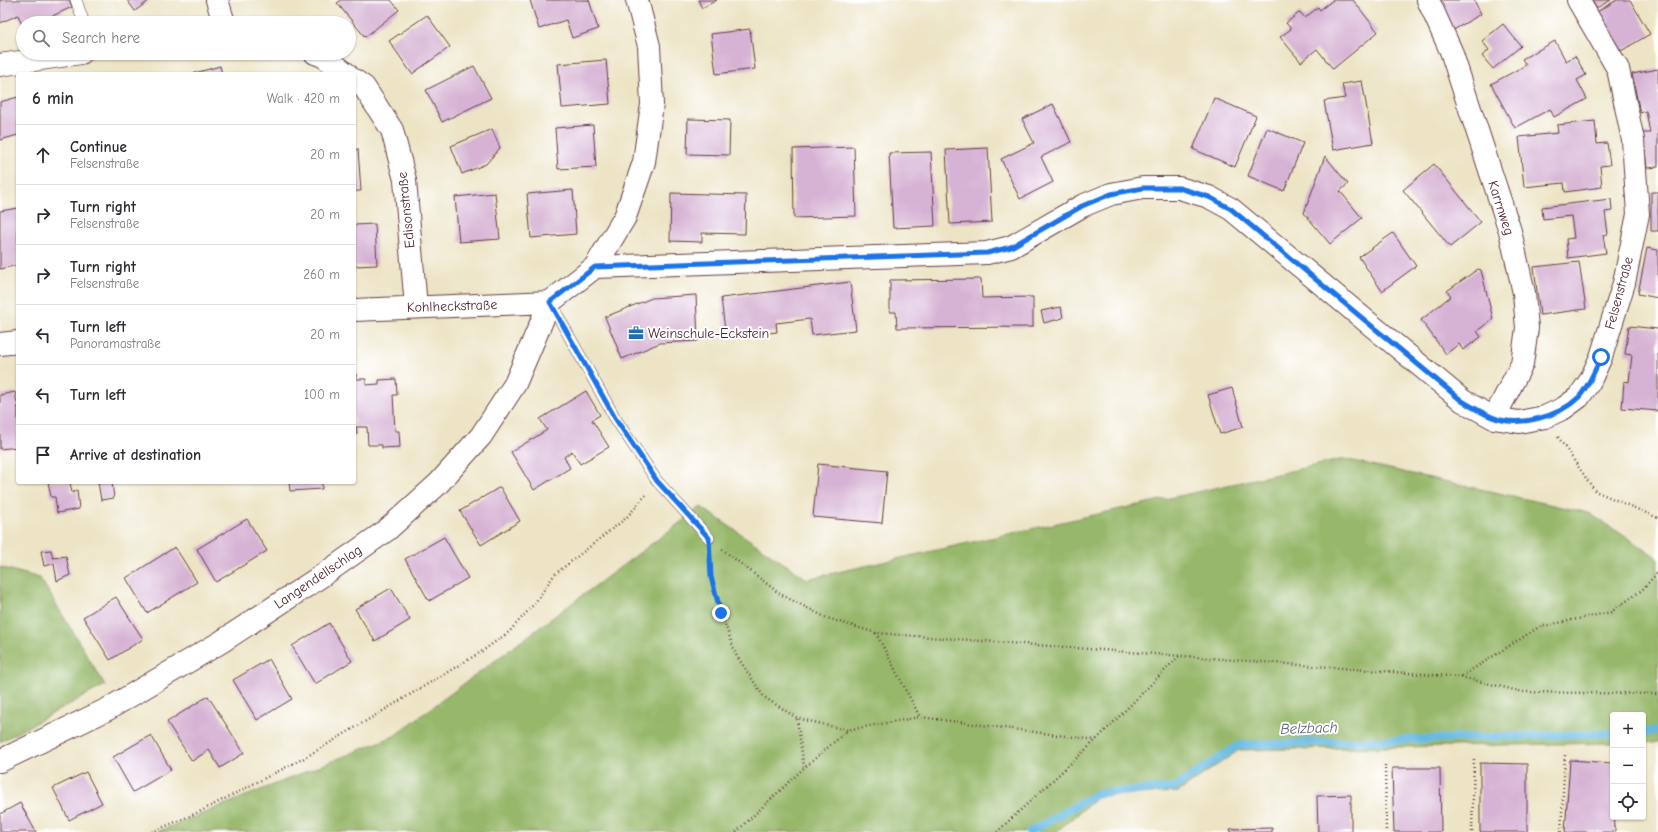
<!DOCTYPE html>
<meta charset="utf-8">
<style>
:root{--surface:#fff;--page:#f7f7f7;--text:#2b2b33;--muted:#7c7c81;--line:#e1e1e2}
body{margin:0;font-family:"Comic Neue",sans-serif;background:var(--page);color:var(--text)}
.controls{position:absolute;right:12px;bottom:12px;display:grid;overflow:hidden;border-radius:4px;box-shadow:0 1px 3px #0004}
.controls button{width:36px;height:36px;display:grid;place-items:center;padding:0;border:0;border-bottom:1px solid var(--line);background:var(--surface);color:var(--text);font:20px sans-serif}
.stop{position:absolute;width:12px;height:12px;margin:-9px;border:3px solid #1a73e8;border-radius:50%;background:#fff}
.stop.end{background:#1a73e8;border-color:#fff;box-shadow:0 1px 4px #0008}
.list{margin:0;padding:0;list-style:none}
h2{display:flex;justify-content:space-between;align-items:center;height:52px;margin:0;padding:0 16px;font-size:17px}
h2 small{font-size:13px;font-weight:400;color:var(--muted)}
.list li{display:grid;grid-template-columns:26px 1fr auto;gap:12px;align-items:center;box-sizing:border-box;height:60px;padding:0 16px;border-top:1px solid var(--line)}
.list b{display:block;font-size:15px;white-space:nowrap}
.list p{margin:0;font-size:13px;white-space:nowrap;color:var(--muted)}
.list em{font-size:13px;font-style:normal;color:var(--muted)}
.icon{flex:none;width:22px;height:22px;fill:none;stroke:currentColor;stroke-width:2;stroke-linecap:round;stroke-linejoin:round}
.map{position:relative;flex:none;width:1658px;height:832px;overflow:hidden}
.search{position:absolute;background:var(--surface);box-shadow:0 1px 3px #0004;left:16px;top:16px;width:340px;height:44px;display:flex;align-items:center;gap:10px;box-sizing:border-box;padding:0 14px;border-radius:22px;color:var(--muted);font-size:15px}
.panel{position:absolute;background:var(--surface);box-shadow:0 1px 3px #0004;left:16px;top:72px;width:340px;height:412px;border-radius:4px}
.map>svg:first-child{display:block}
.forest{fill:#97b86b;stroke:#706c4b}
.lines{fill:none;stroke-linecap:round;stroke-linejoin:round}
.stream{stroke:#66bae2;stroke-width:8}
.building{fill:#d6b2d4}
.service-casing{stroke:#623d42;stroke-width:12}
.minor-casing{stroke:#623d42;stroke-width:24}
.path{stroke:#623d42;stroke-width:2.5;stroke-dasharray:1 3;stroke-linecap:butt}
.service{stroke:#fff;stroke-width:11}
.minor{stroke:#fff;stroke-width:22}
.route{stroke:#1a73e8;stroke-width:5}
.labels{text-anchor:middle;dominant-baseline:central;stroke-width:4;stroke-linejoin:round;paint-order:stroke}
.street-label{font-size:14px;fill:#4a1f2b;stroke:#fff}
.poi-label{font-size:14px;fill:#4a1f2b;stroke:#fff;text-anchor:start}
.water-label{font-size:15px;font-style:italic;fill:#555d74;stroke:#fff}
</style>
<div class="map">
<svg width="1658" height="832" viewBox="0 0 1658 832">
<rect width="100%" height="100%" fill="#fff"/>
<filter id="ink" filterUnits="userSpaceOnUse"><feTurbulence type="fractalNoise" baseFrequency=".025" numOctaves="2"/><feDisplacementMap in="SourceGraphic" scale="8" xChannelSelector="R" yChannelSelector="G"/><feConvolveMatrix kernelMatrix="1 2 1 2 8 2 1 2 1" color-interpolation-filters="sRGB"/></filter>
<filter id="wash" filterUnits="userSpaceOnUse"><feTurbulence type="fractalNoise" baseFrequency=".012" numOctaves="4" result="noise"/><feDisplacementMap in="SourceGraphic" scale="16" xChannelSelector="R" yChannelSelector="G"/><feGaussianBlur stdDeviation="0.9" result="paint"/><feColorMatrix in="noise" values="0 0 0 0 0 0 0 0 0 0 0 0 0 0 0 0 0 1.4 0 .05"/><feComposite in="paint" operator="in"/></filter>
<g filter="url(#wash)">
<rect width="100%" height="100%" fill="#ece4c5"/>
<path class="forest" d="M 1344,459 L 1589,513 L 1658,558 L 1658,742 L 1643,743 L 1643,715 L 1613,715 L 1613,743 L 1239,750 L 1178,792 L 1099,796 L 1056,832 L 157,832 L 394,736 L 701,507 L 807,579 Z
M 0,567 L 40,578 L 105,685 L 0,742 Z"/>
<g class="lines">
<path class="stream" d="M 1643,732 L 1658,731
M 1029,832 L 1098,793 L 1174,788 L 1239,745 L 1613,733"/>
</g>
<g id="blocks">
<path class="building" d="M 0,0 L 69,0 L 72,7 L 37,23 L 23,23 L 23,27 L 18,15 L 0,23 Z
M 127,0 L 150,0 L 135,11 Z
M 341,0 L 391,0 L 399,10 L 365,37 L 337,3 Z
M 530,0 L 589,0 L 598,29 L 572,38 L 566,20 L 539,29 Z
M 698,0 L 717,0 L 702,8 Z
M 1333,0 L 1353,0 L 1378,32 L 1333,69 L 1317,49 L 1301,62 L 1280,37 L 1291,29 L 1286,23 L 1300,12 L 1305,18 L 1318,7 L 1320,10 Z
M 1436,0 L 1474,0 L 1481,14 L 1450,32 Z
M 1592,0 L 1611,0 L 1596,8 Z
M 1617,0 L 1630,0 L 1650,34 L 1621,51 L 1597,12 Z
M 427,15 L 450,47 L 412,74 L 389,41 Z
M 1503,24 L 1521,46 L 1493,69 L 1482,56 L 1489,50 L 1482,41 Z
M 750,29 L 755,69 L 716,74 L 711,34 Z
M 1555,41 L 1566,61 L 1575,56 L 1586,75 L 1577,80 L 1587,99 L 1554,117 L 1550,109 L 1515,128 L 1491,84 L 1526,65 L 1522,59 Z
M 606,60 L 610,104 L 562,108 L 558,64 Z
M 220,66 L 222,74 L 191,74 Z
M 474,66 L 491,98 L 442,122 L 426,90 Z
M 1658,69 L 1658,167 L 1647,168 L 1643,133 L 1650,133 L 1646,111 L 1640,113 L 1632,74 Z
M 1362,81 L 1373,143 L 1333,150 L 1324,101 L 1345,98 L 1342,84 Z
M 18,97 L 18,135 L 0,140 L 0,102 Z
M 1214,98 L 1256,116 L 1235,167 L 1193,149 Z
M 1053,104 L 1071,142 L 1041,157 L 1053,182 L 1020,199 L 1001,159 L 1034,143 L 1022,119 Z
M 688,119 L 730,120 L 729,155 L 687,154 Z
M 1595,121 L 1597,144 L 1607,143 L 1610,165 L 1600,166 L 1602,187 L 1565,192 L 1564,183 L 1524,187 L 1519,137 L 1558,133 L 1557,125 Z
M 593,125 L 596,167 L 558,169 L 555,128 Z
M 1267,128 L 1303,143 L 1284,191 L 1248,176 Z
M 492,129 L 500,148 L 486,164 L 462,174 L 451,146 Z
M 854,147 L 856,216 L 794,218 L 793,149 Z
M 988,148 L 992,222 L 950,224 L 946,150 Z
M 358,149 L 361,191 L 354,191 L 354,150 Z
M 931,152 L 935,226 L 893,228 L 889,153 Z
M 1325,156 L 1348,184 L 1340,191 L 1362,218 L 1330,244 L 1304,213 Z
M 1434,164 L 1481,222 L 1450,247 L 1403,190 Z
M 573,190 L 576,234 L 531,238 L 527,194 Z
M 1651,192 L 1658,192 L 1658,231 L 1651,231 Z
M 495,193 L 500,239 L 459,242 L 455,197 Z
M 671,193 L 746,195 L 745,234 L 702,233 L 702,242 L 670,241 Z
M 1611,199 L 1612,211 L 1605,212 L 1608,234 L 1603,235 L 1606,253 L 1568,258 L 1566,239 L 1574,238 L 1571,216 L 1543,219 L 1542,207 Z
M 18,208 L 18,265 L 0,269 L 0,211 Z
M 375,224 L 377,265 L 354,266 L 354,225 Z
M 1393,233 L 1416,266 L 1382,291 L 1359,257 Z
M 1647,248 L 1658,250 L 1658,298 L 1638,294 Z
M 1579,262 L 1586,309 L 1540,315 L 1534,267 Z
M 1478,269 L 1481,270 L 1493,319 L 1477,331 L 1481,337 L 1463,350 L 1459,344 L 1446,354 L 1421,320 L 1451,296 L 1447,291 Z
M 981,279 L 982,298 L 1033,297 L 1033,327 L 897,328 L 896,312 L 890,312 L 890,280 Z
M 850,282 L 856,330 L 812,335 L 810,319 L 776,323 L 777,332 L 726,338 L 721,298 Z
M 696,295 L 698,341 L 660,343 L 622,359 L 605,317 L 652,298 Z
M 1061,307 L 1063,318 L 1044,323 L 1041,311 Z
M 1629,326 L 1658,329 L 1658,411 L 1622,408 L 1624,381 L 1629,382 L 1632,355 L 1625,354 Z
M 356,374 L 356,379 L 366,379 L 366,385 L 379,384 L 379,380 L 396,379 L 397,395 L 393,395 L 395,431 L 399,431 L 400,447 L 382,448 L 382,445 L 368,445 L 367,427 L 356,427 L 357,434 L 354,434 L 354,375 Z
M 1232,388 L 1243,427 L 1220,434 L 1208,395 Z
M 586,391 L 600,415 L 592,420 L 609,447 L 580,464 L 572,451 L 564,457 L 570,468 L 534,490 L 511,452 L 547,430 L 540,419 Z
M 15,392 L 18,409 L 18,447 L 0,449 L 0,395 Z
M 818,464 L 887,471 L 882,523 L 813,517 Z
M 48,482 L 70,482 L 72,493 L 77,490 L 79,509 L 57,513 L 55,497 L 51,497 Z
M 98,482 L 112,482 L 114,498 L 101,500 Z
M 289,482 L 322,482 L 322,489 L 290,491 Z
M 500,487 L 520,521 L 481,545 L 460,511 Z
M 247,519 L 267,551 L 216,582 L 197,549 Z
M 444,537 L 468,578 L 429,601 L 405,559 Z
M 175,547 L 197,582 L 147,613 L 126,578 Z
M 51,550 L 53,558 L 66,556 L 70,575 L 57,581 L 54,564 L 44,566 L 41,551 Z
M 391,588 L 410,620 L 375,641 L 355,609 Z
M 116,597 L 143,639 L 110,660 L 83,617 Z
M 329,623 L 352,661 L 315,684 L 292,646 Z
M 269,659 L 292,699 L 257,720 L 233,680 Z
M 208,696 L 244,753 L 220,768 L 209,750 L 192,761 L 167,722 Z
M 151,735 L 171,770 L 133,792 L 113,757 Z
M 1570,760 L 1613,763 L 1615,832 L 1565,832 Z
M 1480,763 L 1527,764 L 1527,832 L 1480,832 Z
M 1392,768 L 1440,768 L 1441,832 L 1394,832 Z
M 86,772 L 102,803 L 69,820 L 53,788 Z
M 1351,795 L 1351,832 L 1318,832 L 1317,796 Z
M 20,803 L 36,832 L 0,832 L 0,814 Z
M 1272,828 L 1272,832 L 1231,832 L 1230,829 Z"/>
</g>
</g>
<g filter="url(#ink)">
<use href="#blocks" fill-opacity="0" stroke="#623d42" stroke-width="1"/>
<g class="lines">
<g class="service-casing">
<path id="service" d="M 76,0 L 84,23
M 550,302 L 615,418 L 657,481 L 709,538"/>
</g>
<g class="minor-casing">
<path id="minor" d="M 217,0 L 224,23
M 1428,0 L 1451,51 L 1510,231 L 1524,293 L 1527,328 L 1522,364 L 1494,418
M 315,53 L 323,56 L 347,74
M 0,65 L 81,53
M 354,80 L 364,87 L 392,130 L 405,180 L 416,307
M 595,267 L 987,253 L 1011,247 L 1082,206 L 1111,194 L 1143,188 L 1179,188 L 1209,197 L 1231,209 L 1463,401 L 1494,418 L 1519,422 L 1545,417 L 1564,408 L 1579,397 L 1590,381 L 1601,357 L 1624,283 L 1638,214 L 1633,140 L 1618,69 L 1578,0
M 354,310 L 550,302
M 0,344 L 18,342
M 0,761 L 108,709 L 221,642 L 323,575 L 387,530 L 438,484 L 481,436 L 515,384 L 550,302 L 595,267 L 625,217 L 644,162 L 652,104 L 649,46 L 637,0"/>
</g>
<path class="path" d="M 1558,437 L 1595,491 L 1658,518
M 722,549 L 780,594 L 827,618 L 876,633 L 1461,677 L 1523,692 L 1658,694
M 710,555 L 711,577 L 721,613 L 736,655 L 764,697 L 797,718 L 847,730 L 920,717
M 876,633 L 920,717 L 1096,740
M 1462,676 L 1539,627 L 1611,612 L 1642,590 L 1658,572
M 797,719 L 804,767
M 1385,765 L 1386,832
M 152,832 L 199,812 L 306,757 L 481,652 L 509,632 L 535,603 L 554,575 L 626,518 L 646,495
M 736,832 L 804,768 L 847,731
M 997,832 L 1096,740 L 1179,656
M 1472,832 L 1474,757
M 1561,832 L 1565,755"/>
<use href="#service" class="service"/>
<use href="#minor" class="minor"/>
</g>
</g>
<g class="lines" filter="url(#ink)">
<path class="route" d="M 721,613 L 711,577 L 709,538 L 657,481 L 615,418 L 550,302 L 595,267 L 987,253 L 1011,247 L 1082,206 L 1111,194 L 1143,188 L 1179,188 L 1209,197 L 1231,209 L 1462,401 C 1472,407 1482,413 1492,417 C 1518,428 1559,417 1579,397 C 1589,386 1595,370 1601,357"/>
</g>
<defs>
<g id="office-bare" transform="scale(1.2)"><path d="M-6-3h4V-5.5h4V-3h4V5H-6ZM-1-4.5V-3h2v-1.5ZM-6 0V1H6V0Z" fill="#1f6fb2" stroke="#fff" stroke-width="2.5" paint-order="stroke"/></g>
</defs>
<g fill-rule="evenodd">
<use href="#office-bare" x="636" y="333"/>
</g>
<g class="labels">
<g class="street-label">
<text transform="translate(1501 208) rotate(72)">Karrnweg</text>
<text transform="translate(406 210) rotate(-96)">Edisonstraße</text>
<text transform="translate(1619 293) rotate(-75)">Felsenstraße</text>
<text transform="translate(452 306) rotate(-2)">Kohlheckstraße</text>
<text transform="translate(318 577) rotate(-34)">Langendellschlag</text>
</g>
<g class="poi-label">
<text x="648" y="333">Weinschule-Eckstein</text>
</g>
<g class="water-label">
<text transform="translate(1309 728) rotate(-2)">Belzbach</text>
</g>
</g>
</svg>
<div class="controls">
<button>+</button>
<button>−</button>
<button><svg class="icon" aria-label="locate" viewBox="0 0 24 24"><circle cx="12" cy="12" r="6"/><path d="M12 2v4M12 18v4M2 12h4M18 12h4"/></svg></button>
</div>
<div class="stop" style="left:1601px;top:357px"></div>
<div class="stop end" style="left:721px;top:613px"></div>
<div class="search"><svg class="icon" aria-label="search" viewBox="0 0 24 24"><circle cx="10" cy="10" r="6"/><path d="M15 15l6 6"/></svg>Search here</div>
<section class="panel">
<h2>6 min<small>Walk · 420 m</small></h2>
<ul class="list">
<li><svg class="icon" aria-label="ahead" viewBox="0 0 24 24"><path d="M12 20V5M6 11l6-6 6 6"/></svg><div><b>Continue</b><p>Felsenstraße</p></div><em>20 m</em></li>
<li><svg class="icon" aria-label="right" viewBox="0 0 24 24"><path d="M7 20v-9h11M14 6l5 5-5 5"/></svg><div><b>Turn right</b><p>Felsenstraße</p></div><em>20 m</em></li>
<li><svg class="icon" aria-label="right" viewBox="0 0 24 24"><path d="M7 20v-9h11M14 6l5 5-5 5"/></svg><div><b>Turn right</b><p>Felsenstraße</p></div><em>260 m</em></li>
<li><svg class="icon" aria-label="left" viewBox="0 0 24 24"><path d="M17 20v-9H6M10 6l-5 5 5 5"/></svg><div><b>Turn left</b><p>Panoramastraße</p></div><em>20 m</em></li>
<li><svg class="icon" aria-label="left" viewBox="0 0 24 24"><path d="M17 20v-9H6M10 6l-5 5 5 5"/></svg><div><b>Turn left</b></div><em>100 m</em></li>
<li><svg class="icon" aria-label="arrive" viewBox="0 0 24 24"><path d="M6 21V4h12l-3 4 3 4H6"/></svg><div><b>Arrive at destination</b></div></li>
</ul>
</section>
</div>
